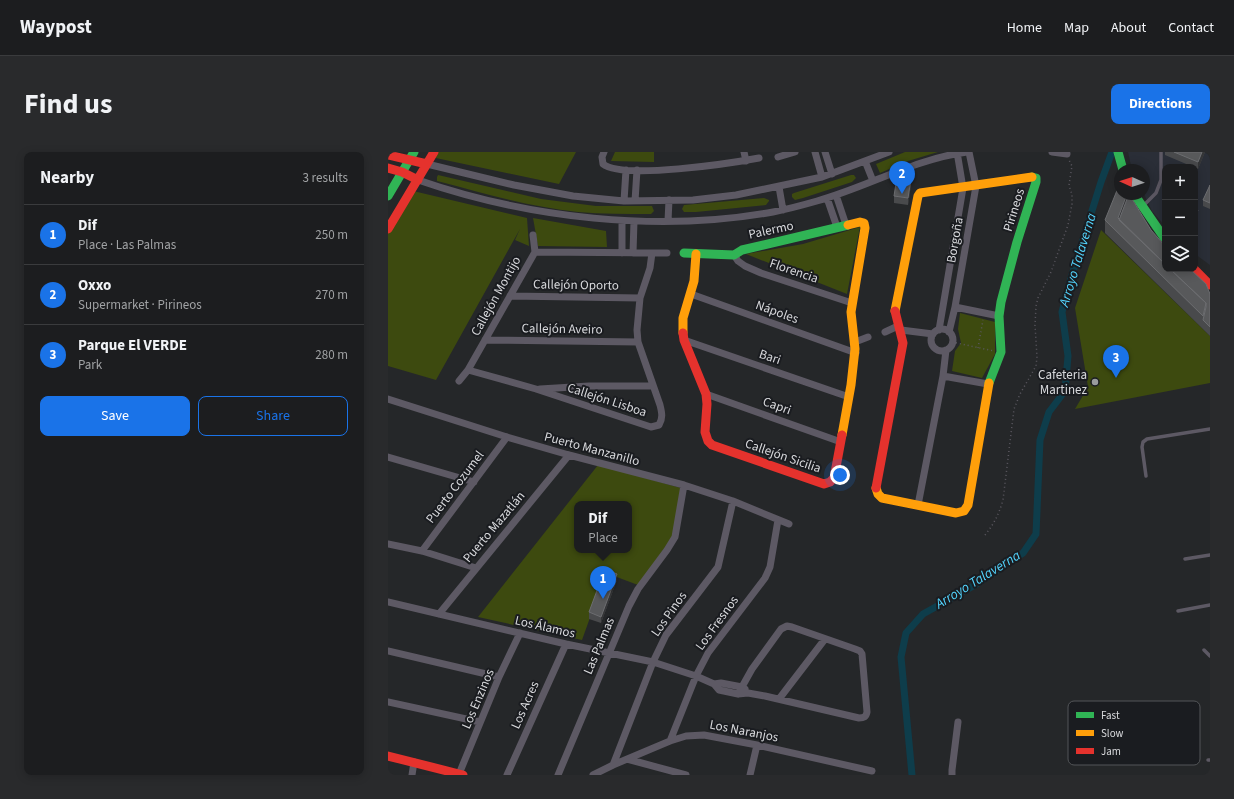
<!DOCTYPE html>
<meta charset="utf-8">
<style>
:root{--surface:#1c1d1f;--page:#292a2c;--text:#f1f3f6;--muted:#a0a2a4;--line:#3a3b3d;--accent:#1a73e8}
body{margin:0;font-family:"Source Sans 3",sans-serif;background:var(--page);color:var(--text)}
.controls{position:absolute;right:12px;top:12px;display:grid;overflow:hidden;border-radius:8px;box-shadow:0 2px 10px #0003}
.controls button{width:36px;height:36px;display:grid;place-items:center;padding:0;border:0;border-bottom:1px solid var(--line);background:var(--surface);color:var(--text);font:20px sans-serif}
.compass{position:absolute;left:726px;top:12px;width:36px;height:36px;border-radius:50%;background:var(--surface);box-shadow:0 2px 10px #0003;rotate:273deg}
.you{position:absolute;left:452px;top:323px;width:14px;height:14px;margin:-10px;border:3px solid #fff;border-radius:50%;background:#1a73e8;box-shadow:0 0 0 6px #1a73e833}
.badge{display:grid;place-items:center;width:26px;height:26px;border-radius:50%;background:var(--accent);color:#fff;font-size:13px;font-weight:700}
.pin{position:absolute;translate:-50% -33px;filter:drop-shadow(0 1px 2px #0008)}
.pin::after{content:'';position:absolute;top:21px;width:14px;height:12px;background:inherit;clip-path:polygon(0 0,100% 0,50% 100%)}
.popup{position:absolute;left:186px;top:349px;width:58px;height:52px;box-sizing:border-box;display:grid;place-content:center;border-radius:8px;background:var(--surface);filter:drop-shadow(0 1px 3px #0005);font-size:13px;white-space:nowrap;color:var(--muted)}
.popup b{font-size:15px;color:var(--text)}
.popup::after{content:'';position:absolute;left:50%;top:100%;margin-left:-8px;border:8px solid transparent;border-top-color:var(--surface)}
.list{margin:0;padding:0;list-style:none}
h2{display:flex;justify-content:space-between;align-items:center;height:52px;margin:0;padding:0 16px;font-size:17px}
h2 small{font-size:13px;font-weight:400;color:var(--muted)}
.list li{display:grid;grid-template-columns:26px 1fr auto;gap:12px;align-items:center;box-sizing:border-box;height:60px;padding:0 16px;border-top:1px solid var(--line)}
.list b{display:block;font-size:15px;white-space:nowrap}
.list p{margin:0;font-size:13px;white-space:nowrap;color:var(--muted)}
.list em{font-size:13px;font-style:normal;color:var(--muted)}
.actions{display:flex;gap:8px;padding:12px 16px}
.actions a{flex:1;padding:9px 0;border:1px solid var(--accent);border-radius:8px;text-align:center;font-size:14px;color:var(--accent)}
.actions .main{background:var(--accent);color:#fff}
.icon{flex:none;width:22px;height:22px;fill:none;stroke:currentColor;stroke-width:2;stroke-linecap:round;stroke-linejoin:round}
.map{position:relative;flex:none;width:822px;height:623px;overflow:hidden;border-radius:8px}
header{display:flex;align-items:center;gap:24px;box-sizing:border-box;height:56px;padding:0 20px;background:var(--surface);border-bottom:1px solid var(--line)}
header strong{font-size:19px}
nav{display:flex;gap:22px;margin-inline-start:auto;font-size:14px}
.intro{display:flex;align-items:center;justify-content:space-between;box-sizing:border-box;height:96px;padding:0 24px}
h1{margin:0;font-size:28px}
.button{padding:10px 18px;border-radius:8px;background:var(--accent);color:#fff;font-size:14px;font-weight:700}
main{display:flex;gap:24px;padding:0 24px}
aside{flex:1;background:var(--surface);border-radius:8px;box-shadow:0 2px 10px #0003}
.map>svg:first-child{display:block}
.built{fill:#2a2e37}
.green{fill:#3d4a0f;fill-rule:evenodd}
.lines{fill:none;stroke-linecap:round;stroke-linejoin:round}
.canal{stroke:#0e3d4b;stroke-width:7}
.path{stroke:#5b5860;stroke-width:1.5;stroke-dasharray:1 3;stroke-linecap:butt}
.lane{stroke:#5d5964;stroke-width:3.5}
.street{stroke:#5d5964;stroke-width:7}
.fast{stroke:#30b455;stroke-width:9}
.slow{stroke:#ff9f0a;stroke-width:9}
.jam{stroke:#e5322d;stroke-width:9}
.wall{fill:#494a4c}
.shaded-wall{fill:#343537}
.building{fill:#58595b;stroke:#6c6d70}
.poi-dot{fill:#999b9d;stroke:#1a1c20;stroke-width:1.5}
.labels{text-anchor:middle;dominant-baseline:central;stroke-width:4;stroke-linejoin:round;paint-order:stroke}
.street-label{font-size:13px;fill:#d8d9dc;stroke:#1a1c20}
.poi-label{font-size:13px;fill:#d8d9dc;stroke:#1a1c20;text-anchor:end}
.water-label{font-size:14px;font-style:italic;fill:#53d5fe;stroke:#1a1c20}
.key{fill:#1a1c20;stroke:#535558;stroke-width:1}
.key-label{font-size:11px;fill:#d8d9dc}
</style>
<header>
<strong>Waypost</strong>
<nav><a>Home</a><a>Map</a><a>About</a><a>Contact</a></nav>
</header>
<div class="intro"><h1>Find us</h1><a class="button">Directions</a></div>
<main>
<aside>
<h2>Nearby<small>3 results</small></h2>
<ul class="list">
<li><span class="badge">1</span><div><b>Dif</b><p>Place · Las Palmas</p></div><em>250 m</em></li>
<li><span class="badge">2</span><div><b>Oxxo</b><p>Supermarket · Pirineos</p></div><em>270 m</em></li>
<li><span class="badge">3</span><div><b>Parque El VERDE</b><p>Park</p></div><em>280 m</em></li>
</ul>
<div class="actions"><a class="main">Save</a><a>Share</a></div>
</aside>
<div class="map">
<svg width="822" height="623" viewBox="0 0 822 623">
<rect width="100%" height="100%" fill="#252729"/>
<path class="built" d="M 740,0 L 822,0 L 822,113 L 807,102 L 807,15 L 777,15 L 777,74 L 764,59 L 756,42 L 756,18 L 744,18 Z"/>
<path class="green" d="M 47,0 L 188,0 L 171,32 L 43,5 Z
M 227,0 L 266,0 L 266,10 L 223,9 Z
M 517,0 L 550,0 L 520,9 L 492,21 L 488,12 Z
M 50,23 L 153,47 L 208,54 L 264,54 L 266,59 L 263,62 C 238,62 214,62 190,60 C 143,55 98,42 53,30 L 49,29 L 49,25 Z
M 463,23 L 466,23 L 468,26 L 464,30 L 415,46 L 407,48 L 404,45 L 404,42 L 406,41 Z
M 21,38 L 139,66 L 141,94 L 127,88 L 132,77 L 48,228 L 0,214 L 0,73 Z
M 376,46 L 381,48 L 381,49 L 378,53 L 308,60 L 296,60 L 294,57 L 296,53 Z
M 145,66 L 218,79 L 219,95 L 150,94 Z
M 472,75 L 459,142 L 358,102 L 415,92 Z
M 713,78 L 822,184 L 822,231 L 687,257 L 700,235 L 687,156 Z
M 572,161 L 607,170 L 607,202 L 594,226 L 564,219 L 567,199 L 573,191 L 570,177 Z
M 210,313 L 293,336 L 286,383 L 250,433 L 218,421 L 194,488 L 90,465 ZM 189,352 L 241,352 L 241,398 L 189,398 Z"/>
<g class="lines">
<path class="canal" d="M 524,623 L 513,505 L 518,481 L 535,462 L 587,433 L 635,401 L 648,382 L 652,288 L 661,260 L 677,239 L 680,204 L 674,160 L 683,126 L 713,30 L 724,0"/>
<path class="path" d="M 564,190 L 606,199
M 590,196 L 595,168
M 597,383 C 606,372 611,362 615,348 L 626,257 L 632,242 L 648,214 L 649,205 L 647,173 L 648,154 L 650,146 L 663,120 L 680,73 L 684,52 L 684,43 L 681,33 L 684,14 L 681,8"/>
<path class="lane" d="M 756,53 L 768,41 L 773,28 L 773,0
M 758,324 L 754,295 L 755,290 L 759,287 L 822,277
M 797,407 L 822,403
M 790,459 L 822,453
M 816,498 L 822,504
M 820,608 L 822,608"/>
<path class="street" d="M 216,0 L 214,5 L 215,12 C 235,28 344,11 371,6
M 356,0 L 358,9
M 427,0 L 434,25
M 437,0 L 444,22
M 664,0 L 679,2
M 390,5 L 407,0
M 477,9 L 485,29
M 39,12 L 126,33 L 185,44 L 236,49 L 305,48 L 348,43 L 434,25 L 501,0
M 30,28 C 140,66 270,81 385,60 C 400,57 415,53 429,49 C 480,35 526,7 579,0
M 391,35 L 395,58
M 448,43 L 458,73
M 439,46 L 449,75
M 236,49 L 238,18
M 247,49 L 249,18
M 280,69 L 281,48
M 145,83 L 147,100
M 147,100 L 279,101
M 234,101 L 234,69
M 245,101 L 246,69
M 346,103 L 350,109 L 357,114 L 373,121 L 464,151
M 303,142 L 468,201
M 122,144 L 252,146
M 567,155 L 611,164
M543 188a11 11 0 1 1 22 0a11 11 0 1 1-22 0Z
M 513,178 L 545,182
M 551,178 L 575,36 L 569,0
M 497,180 L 510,174
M 561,180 L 567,155 L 588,34 L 581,0
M 97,188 L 250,190
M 296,188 L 461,245
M 467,190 L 480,185
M 80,218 L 148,237 L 263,275 L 271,273 C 275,266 274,261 272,253 L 250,190 L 249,178 L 252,146 L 262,116 L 264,101
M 555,224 L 600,232
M 71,229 L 80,218 L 147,100
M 152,237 L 201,234 L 265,234
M 318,242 L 453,290
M 0,247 L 119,285 L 181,303 L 296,333 L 345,349 L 401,372
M 0,305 L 86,330
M 530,353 L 555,224 L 558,198
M 0,392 L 34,399 L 88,416
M 34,399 L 119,285
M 0,450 L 178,492 L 265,510 L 308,524 L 326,532 L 331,538 L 350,542 L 360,541 L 377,544 L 471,566 C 476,566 478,565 479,560 L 474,502 L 472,499 L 467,497 L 404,475 L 399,474 L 393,477 L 364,517 L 350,542
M 51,462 L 181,303
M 0,499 L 111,525
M 326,532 L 333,531 L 354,535 L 357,537
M 391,547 L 437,487
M 0,550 L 92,570
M 282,589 L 308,524 L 320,501 L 377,426 L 382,415 L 390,368
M 239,607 L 298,623
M 225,613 L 265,510 L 278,483 L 330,415 L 345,349
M 71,622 L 111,525 L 132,481
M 24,623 L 26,610
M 119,623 L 178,492
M 170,623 L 241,454 L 250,437 L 279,398 L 287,385 L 296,333
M 205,623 L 225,613 L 282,589 L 298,584 L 316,583 L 369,593 L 484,619
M 362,623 L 369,593
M 564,623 L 564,618 L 570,570"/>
<path class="fast" d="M 730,0 L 735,18
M 746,42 L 777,87
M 0,44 L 26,0
M 296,101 L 346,103 L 354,98 L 460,73
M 601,231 L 613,200 L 611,164 L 613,150 L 629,90 L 648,30 L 648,26 L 644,25"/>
<path class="slow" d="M 507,159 L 530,44 L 532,41 L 644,25
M 295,181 L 295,166 L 306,129 L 308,102
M 454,283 L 463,233 L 467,197 L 463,160 L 477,76 L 476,71 L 472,70 L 460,73
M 488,336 L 490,342 L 494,346 L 568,361 L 576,359 L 580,353 L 601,231"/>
<path class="jam" d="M 0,3 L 39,12
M 0,16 L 14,20 L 30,28
M 0,77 L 46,0
M 806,117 L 822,133
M 295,181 L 296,188 L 318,242 L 319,252 L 317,280 L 320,289 L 324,293 L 436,332 L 442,330 L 446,326 L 454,283
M 488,336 L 515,191 L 507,159
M 0,604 L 75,623"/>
</g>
<path class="wall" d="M 777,0 L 817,0 L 810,17 L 777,3 Z
M 523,33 L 520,53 L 506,51 L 506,44 Z
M 822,33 L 822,57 L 815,54 L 815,48 Z
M 717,68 L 763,78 L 822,142 L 822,184 L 717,81 Z
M 229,428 L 213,471 L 201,467 L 201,460 Z"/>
<path class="shaded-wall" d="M 814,0 L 817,0 L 810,17 L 810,10 Z
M 523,27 L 523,33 L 520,53 L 520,46 Z
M 739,42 L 741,42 L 732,73 L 730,66 Z
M 810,58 L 810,65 L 807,71 L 807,65 Z
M 229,422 L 229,428 L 213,471 L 213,465 Z"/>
<path class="building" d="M 786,0 L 814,0 L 810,10 Z
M 509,25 L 523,27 L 520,46 L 506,44 Z
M 732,31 L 732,42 L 739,42 L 730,66 L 777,112 L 777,117 L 782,117 L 818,151 L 815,164 L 717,68 Z
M 822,33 L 822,51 L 815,48 Z
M 741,42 L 763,78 L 777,94 L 777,112 L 731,68 Z
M 807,57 L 810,58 L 807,65 Z
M 782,117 L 802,117 L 818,132 L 822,142 L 822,175 L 815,168 L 818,155 L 818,151 Z
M 217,417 L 229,422 L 213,465 L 201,460 Z"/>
<circle class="poi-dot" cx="707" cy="230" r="4"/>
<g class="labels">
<g class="street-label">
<text transform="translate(626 58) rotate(-73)">Pirineos</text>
<text transform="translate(383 78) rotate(-12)">Palermo</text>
<text transform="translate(567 88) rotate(-80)">Borgoña</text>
<text transform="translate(406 119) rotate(19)">Florencia</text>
<text transform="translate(188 133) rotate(1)">Callejón Oporto</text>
<text transform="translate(108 144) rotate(-61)">Callejón Montijo</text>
<text transform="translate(389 160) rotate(20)">Nápoles</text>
<text transform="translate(174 177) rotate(1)">Callejón Aveiro</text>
<text transform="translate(382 205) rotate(19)">Bari</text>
<text transform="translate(219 248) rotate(18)">Callejón Lisboa</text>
<text transform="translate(389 254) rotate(20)">Capri</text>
<text transform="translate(204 297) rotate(15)">Puerto Manzanillo</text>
<text transform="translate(395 304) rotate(19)">Callejón Sicilia</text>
<text transform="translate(67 335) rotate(-53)">Puerto Cozumel</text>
<text transform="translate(106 375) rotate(-50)">Puerto Mazatlán</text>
<text transform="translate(281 462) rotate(-55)">Los Pinos</text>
<text transform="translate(329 471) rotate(-54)">Los Fresnos</text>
<text transform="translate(157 475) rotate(13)">Los Álamos</text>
<text transform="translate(211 494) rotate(-67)">Las Palmas</text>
<text transform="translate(90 547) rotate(-67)">Los Enzinos</text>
<text transform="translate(137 553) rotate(-66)">Los Acres</text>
<text transform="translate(356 579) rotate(11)">Los Naranjos</text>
</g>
<g class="poi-label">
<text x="699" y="223">Cafeteria<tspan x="699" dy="15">Martinez</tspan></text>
</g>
<g class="water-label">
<text transform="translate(690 108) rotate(-73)">Arroyo Talaverna</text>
<text transform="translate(590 428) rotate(-32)">Arroyo Talaverna</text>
</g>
</g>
<rect x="680" y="549" width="132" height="64" rx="6" class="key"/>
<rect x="688" y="560" width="18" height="6" fill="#30b455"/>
<rect x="688" y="578" width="18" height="6" fill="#ff9f0a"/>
<rect x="688" y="596" width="18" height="6" fill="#e5322d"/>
<g class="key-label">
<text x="713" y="567">Fast</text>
<text x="713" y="585">Slow</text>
<text x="713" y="603">Jam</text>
</g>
</svg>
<div class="controls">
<button>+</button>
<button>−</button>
<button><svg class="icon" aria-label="layers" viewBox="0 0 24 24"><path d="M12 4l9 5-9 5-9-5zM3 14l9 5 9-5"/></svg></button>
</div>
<svg class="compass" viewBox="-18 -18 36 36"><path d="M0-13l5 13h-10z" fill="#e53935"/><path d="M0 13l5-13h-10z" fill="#a0a2a4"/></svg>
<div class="you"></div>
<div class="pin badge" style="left:215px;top:447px">1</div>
<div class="popup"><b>Dif</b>Place</div>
<div class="pin badge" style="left:514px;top:42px">2</div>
<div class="pin badge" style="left:728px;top:226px">3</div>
</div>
</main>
